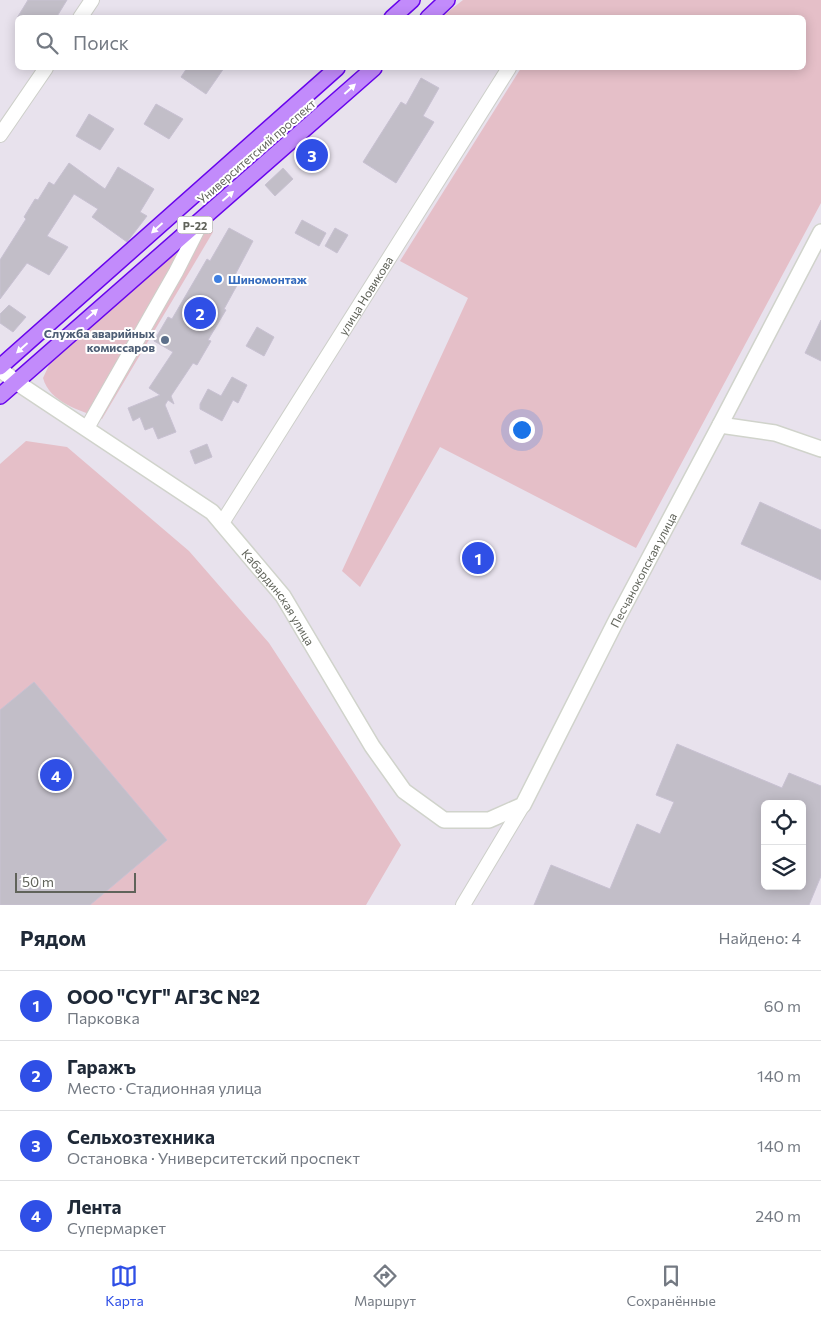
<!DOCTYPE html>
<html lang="ru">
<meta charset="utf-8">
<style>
:root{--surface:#fff;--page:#f6f6f7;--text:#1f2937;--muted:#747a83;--line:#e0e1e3;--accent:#2f4fe6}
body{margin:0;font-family:Commissioner,sans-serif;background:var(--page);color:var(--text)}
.controls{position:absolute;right:15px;bottom:15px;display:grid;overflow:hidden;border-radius:8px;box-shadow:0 2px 12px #0003}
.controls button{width:45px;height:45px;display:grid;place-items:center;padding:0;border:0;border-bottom:1px solid var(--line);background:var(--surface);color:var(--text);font:25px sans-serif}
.scale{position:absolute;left:15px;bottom:12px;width:121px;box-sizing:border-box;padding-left:5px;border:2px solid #60635a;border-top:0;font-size:14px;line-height:18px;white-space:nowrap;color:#60635a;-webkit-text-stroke:4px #fff;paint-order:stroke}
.you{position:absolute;left:521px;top:429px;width:18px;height:18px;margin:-12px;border:4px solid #fff;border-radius:50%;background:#1a73e8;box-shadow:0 0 0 8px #1a73e833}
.badge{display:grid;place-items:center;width:32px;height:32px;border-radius:50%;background:var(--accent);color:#fff;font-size:16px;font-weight:700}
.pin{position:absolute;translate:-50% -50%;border:2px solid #fff;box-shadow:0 1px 5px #0006}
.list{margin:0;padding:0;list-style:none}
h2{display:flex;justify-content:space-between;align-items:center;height:65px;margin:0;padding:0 20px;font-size:21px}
h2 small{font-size:16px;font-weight:400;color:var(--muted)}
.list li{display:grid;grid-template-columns:32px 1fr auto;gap:15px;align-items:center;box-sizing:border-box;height:70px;padding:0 20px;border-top:1px solid var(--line)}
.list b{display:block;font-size:19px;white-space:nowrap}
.list p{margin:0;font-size:16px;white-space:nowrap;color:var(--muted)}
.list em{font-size:16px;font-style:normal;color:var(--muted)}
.icon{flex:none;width:28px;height:28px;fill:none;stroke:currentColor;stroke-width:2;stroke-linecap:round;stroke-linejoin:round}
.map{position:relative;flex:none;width:821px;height:905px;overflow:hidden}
.search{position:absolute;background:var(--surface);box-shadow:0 2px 12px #0003;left:15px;right:15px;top:15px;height:55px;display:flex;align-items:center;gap:12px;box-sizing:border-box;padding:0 18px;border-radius:8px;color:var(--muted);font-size:19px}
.sheet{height:345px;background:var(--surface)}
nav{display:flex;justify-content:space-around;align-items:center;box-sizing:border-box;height:70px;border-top:1px solid var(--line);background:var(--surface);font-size:14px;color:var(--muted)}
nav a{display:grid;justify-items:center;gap:2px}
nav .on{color:var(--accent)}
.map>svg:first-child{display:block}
.green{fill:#e5bfc8}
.building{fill:#c2bec8;stroke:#c8c1d2;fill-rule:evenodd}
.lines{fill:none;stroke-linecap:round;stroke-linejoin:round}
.street-casing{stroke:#cdcfc9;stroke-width:16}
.secondary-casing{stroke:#d0d3cb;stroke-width:18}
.highway-casing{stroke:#6804ec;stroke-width:18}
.street{stroke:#fff;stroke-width:14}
.secondary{stroke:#fff;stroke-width:15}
.highway{stroke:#c28bfb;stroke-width:15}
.oneway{fill:#fff}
.shop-dot{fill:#3f7fe0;stroke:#fff;stroke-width:2}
.service-dot{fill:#5c6f8a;stroke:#fff;stroke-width:2}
.labels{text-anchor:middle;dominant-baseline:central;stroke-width:4;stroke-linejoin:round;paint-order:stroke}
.shield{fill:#fff;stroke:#90928c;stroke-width:1}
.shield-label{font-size:11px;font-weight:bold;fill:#60635a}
.street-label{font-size:12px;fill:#60635a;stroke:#fff}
.shop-label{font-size:12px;font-weight:bold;fill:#366cbe;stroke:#fff;text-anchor:start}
.service-label{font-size:12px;font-weight:bold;fill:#4e5e75;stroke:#fff;text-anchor:end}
</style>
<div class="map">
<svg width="821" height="905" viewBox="0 0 821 905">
<rect width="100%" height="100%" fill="#e8e2ed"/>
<path class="green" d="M 463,0 L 821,0 L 821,203 L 636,548 L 440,447 L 360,587 L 342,571 L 468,298 L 400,261 L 521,68 L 804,68 L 804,18 L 449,18 L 444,15 Z
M 207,224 L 213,232 L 102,419 C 80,410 50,403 43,378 L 50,363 Z
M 26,441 L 67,447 L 189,551 L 269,643 L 401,845 L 366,905 L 0,905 L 0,464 Z"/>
<path class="building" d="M 28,0 L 67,0 L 56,18 L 17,18 Z
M 187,68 L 224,68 L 206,94 L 181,77 Z
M 421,78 L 439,88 L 423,116 L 434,122 L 396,183 L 363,162 L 401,102 L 406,105 Z
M 156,104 L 183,119 L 169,139 L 144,124 Z
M 89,114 L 114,129 L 100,150 L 76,136 Z
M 69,163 L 105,189 L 118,167 L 154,189 L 140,212 L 147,216 L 127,242 L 92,217 L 98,209 L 74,194 L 47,236 L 68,247 L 49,275 L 27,263 L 0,299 L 0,260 L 26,219 L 24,217 L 35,199 L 38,200 L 49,182 L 54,185 Z
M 283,168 L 293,179 L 275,196 L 265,185 Z
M 302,220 L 326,233 L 319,246 L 295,233 Z
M 229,228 L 253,241 L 235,275 L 241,278 L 224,309 L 226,310 L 208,340 L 211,341 L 197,365 L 193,363 L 171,396 L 174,404 L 168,400 L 165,405 L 176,432 L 158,439 L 153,427 L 145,430 L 140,417 L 133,421 L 128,408 L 160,395 L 149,388 L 173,352 L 154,341 L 168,317 L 172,319 L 207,259 L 210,261 Z
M 335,228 L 348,235 L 337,253 L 325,246 Z
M 9,305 L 26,317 L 13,332 L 0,323 L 0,314 Z
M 821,320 L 821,361 L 805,353 Z
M 257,327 L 274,337 L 264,356 L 246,346 Z
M 232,377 L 247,385 L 238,403 L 233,400 L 222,421 L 200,409 L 200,404 L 208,389 L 221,396 Z
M 207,444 L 212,457 L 195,464 L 190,451 Z
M 760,502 L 821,530 L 821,580 L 741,544 Z
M 34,682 L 167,840 L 90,905 L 0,905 L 0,710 Z
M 677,744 L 782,788 L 789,773 L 821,786 L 821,876 L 809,905 L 534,905 L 551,865 L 610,889 L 637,824 L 660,834 L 674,802 L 656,795 ZM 765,804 L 802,804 L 802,886 L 765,886 Z"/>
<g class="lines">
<g class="street-casing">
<g id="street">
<path d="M 80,18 L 92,0"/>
<path d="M 0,135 L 46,68"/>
<path d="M 87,428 L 176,272 L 203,219"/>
<path id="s1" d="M 222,523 L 509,68"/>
<path d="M 463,905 L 523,805"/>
</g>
</g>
<g class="secondary-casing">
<g id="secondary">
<path id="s2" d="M 0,369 L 16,382 L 212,512 L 283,596 L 372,746 L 404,791 L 444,820 L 489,820 L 523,805 L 617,619 L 720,425 L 821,232"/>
<path d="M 720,425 L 775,433 L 821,449"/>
</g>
</g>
<g class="highway-casing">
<path id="highway" d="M 392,18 L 412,0
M 428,18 L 447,0
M 0,367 L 337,68
M 0,396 L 374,68"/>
</g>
<use href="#street" class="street"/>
<use href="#secondary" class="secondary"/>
<use href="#highway" class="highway"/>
</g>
<defs><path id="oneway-solid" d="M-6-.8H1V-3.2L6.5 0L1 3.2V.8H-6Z" transform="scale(1.25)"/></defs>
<g class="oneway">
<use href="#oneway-solid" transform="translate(350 89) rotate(-42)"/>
<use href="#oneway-solid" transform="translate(228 196) rotate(-41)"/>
<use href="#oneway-solid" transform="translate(157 228) rotate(138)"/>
<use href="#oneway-solid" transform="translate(92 314) rotate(-41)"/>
<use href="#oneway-solid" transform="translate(22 348) rotate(138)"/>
</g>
<circle class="shop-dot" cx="218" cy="279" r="5"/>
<circle class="service-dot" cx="165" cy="340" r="5"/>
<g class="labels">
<rect class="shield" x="177.5" y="216.5" width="35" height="17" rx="4"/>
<g class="shield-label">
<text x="195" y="225">Р-22</text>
</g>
<g class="street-label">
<text transform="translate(256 151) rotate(-41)">Университетский проспект</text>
<text stroke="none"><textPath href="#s1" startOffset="269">улица Новикова</textPath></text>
<text stroke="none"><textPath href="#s2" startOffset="991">Песчанокопская улица</textPath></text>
<text stroke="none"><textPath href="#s2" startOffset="364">Кабардинская улица</textPath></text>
</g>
<g class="shop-label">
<text x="228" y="279">Шиномонтаж</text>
</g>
<g class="service-label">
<text x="155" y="333">Служба аварийных<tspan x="155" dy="14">комиссаров</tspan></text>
</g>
</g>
</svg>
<div class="controls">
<button><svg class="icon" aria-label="locate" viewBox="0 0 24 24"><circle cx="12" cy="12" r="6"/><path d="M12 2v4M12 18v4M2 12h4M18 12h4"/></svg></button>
<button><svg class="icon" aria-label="layers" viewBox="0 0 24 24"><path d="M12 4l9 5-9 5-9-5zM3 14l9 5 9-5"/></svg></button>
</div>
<div class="scale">50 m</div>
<div class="you"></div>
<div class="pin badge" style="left:478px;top:558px">1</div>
<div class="pin badge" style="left:200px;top:313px">2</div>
<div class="pin badge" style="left:312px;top:155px">3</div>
<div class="pin badge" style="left:56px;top:775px">4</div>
<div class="search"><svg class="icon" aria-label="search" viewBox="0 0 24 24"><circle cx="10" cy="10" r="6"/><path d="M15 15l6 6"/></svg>Поиск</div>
</div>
<section class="sheet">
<h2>Рядом<small>Найдено: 4</small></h2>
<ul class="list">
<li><span class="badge">1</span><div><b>ООО &quot;СУГ&quot; АГЗС №2</b><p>Парковка</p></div><em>60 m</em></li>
<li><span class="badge">2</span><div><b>Гаражъ</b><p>Место · Стадионная улица</p></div><em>140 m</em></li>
<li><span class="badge">3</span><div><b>Сельхозтехника</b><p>Остановка · Университетский проспект</p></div><em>140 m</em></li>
<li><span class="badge">4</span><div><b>Лента</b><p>Супермаркет</p></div><em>240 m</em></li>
</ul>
</section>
<nav>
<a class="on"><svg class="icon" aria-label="map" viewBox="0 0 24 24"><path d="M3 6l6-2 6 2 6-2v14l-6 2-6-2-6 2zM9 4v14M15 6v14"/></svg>Карта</a>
<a><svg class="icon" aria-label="directions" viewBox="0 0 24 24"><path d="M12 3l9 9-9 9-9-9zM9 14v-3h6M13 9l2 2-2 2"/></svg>Маршрут</a>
<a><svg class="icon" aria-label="saved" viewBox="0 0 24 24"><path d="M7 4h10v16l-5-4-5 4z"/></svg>Сохранённые</a>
</nav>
